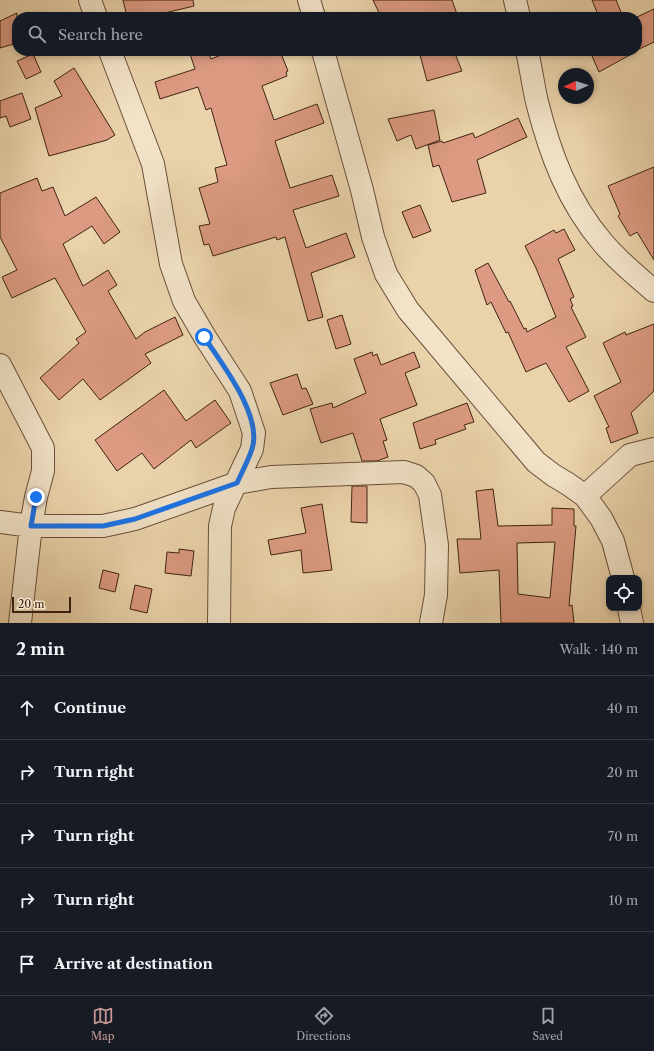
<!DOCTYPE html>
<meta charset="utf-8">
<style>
:root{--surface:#171b24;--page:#242831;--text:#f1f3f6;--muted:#9ea1a6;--line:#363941;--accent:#c59692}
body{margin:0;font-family:"Libre Caslon Text",serif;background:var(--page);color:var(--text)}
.controls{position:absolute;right:12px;bottom:12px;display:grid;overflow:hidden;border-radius:8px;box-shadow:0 2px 6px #0003}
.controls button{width:36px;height:36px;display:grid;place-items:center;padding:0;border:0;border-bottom:1px solid var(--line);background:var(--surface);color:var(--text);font:20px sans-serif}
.compass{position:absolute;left:558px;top:68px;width:36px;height:36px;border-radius:50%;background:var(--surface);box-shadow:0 2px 6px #0003;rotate:267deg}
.scale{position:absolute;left:12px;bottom:10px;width:59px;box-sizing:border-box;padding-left:4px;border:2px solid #402313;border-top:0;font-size:11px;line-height:14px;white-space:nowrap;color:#402313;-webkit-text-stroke:3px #f1e2c8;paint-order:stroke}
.stop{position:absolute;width:12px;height:12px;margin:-9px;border:3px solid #1a73e8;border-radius:50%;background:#fff}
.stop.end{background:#1a73e8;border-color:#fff;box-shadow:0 1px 4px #0008}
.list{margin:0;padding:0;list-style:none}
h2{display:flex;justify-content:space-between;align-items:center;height:52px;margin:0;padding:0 16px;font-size:17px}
h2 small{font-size:13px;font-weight:400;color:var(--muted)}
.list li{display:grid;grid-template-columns:26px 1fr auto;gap:12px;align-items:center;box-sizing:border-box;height:64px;padding:0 16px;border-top:1px solid var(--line)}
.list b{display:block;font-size:15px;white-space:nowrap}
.list em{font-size:13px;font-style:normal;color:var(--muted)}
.icon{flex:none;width:22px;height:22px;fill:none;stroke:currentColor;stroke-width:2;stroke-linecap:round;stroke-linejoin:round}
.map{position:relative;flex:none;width:654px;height:623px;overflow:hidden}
.search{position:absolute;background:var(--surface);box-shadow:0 2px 6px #0003;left:12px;right:12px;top:12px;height:44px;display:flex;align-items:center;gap:10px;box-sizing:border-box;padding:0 14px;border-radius:16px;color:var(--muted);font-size:15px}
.sheet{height:372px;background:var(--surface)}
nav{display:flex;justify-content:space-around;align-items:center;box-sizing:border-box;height:56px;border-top:1px solid var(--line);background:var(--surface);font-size:11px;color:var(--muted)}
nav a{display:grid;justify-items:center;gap:2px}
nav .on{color:var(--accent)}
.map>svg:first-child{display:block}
.building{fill:#db9a81;stroke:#402313;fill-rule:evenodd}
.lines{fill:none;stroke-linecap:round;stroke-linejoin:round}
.minor-casing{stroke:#6a4f39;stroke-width:24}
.minor{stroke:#f1e2c8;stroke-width:22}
.route{stroke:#1a73e8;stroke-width:5}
</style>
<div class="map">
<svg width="654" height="623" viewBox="0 0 654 623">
<rect width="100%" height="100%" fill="#ead3ab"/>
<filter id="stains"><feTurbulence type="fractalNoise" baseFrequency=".005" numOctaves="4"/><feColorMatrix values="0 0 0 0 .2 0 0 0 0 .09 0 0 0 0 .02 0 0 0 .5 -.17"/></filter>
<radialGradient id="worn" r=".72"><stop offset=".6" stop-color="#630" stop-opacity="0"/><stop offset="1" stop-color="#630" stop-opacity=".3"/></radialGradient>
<path class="building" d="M 123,0 L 193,0 L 194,6 L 148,17 L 127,17 Z
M 373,0 L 452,0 L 458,17 L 381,17 Z
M 592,0 L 616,0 L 623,17 L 599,17 Z
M 654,9 L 654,42 L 637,50 L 637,17 Z
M 17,13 L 17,43 L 0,48 L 0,21 Z
M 189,51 L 208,51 L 211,59 L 231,51 L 280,51 L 288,71 L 286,72 L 287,76 L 262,86 L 274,120 L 317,104 L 324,123 L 275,141 L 290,188 L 332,175 L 339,196 L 293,210 L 306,248 L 346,233 L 355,257 L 311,273 L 323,317 L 308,321 L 285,237 L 277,240 L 276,237 L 213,256 L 209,244 L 204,245 L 199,226 L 210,224 L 199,188 L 218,182 L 215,168 L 227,165 L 211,108 L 206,110 L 198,87 L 160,99 L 155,82 L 195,69 Z
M 419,51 L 454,51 L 462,71 L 427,81 Z
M 601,51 L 637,51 L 599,72 L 592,56 Z
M 33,54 L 41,72 L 26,79 L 17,61 Z
M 74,68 L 115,135 L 107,140 L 49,156 L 35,108 L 62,96 L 54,81 Z
M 22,93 L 31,119 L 10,127 L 6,116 L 0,118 L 0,101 Z
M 434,110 L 440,140 L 416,149 L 411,135 L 397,141 L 388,119 Z
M 518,118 L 527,137 L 477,160 L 486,193 L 452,202 L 439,165 L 433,167 L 428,145 L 442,141 L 443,143 L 473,133 L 475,138 Z
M 654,167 L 654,260 L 637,232 L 630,236 L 618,216 L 620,214 L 608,186 Z
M 37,178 L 42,191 L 53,187 L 65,216 L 96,197 L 120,232 L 104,244 L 92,226 L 63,244 L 83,286 L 108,270 L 117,285 L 108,291 L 136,339 L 145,332 L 175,317 L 183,335 L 145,354 L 151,363 L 100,400 L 83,379 L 59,400 L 40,378 L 79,343 L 76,339 L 86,332 L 55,278 L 12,298 L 2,277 L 17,270 L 0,237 L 0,193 Z
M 420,205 L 431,231 L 413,238 L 402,212 Z
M 564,229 L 575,250 L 558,259 L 574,297 L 570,299 L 573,306 L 571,307 L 586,337 L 566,347 L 589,391 L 569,402 L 546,363 L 526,372 L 508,332 L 506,333 L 491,302 L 487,305 L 475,270 L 488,263 L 509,302 L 510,301 L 524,329 L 526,328 L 527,332 L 556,317 L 536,268 L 525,246 L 554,230 L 556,233 Z
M 342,315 L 351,344 L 336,349 L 327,320 Z
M 654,324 L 654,391 L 631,413 L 638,433 L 611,443 L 606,428 L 609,427 L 594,396 L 621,382 L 603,343 L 625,332 L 626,335 Z
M 372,352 L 373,356 L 377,354 L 381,365 L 414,352 L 420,367 L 405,373 L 417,405 L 380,419 L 387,440 L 383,441 L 388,457 L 377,461 L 362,461 L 353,433 L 321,443 L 310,409 L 332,403 L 333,408 L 366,393 L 354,359 Z
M 297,374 L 302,389 L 306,388 L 313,404 L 283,415 L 270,383 Z
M 164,390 L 186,421 L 215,400 L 231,423 L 196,448 L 191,440 L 154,469 L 142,453 L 117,471 L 95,440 Z
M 467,403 L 474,422 L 464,425 L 466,429 L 435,440 L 436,444 L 420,449 L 413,423 Z
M 352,486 L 367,486 L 367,523 L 351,522 Z
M 493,489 L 498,526 L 552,525 L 552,508 L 574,509 L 574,526 L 576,526 L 569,606 L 572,605 L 574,623 L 501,623 L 499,570 L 460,573 L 457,539 L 481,539 L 476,491 ZM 555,542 L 550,598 L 518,594 L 517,543 Z
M 322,504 L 332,570 L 303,573 L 301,550 L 271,555 L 268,540 L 306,533 L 301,508 Z
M 179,549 L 194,551 L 191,576 L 165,573 L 167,552 L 179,553 Z
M 103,570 L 119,574 L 115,592 L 99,588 Z
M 135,585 L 152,589 L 147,613 L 130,609 Z"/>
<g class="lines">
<g class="minor-casing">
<path id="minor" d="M 90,0 L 96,17
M 309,0 L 314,17
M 515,0 L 519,17
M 110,51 L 153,164 L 171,264 L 184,301 L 205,337 L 240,391 L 254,433 L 252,449 L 224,508 L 220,526 L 219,623
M 323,51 L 362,190 L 373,237 L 386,274 L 408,310 L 536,462 L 553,475 L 568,484 L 585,496 L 601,518 L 613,541 L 623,578
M 527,51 C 531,68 533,85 537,102 C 550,154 568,202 603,243 C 618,261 637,276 654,291
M 0,365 L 43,448 L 43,471 L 36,497 L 31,526 L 20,623
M 585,496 L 630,455 L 654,449
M 0,522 L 31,526 L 103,526 L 135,519 L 237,483 L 271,477 L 404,472 L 416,476 L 424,483 L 430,495 L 437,545 L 436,595 L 431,623
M 629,608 L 632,623"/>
</g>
<use href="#minor" class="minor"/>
</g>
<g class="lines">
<path class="route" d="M 36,497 L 31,526 L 103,526 L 135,519 L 237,483 C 242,472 248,461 252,449 C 263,416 222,364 204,337"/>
</g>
<rect width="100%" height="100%" filter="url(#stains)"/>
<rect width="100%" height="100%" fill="url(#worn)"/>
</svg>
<div class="controls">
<button><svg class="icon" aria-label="locate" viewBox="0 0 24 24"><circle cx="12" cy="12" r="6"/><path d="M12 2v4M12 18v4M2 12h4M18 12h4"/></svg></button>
</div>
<svg class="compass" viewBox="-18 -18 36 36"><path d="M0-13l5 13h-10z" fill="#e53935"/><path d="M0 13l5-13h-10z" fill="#9ea1a6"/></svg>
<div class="scale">20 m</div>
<div class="stop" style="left:204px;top:337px"></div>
<div class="stop end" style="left:36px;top:497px"></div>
<div class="search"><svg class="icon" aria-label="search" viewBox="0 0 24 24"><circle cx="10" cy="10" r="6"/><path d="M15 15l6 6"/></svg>Search here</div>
</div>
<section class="sheet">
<h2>2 min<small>Walk · 140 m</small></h2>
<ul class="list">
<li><svg class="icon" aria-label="ahead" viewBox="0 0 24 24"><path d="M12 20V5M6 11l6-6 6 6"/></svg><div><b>Continue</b></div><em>40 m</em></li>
<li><svg class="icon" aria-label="right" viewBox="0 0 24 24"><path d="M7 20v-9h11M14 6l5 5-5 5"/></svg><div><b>Turn right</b></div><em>20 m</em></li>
<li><svg class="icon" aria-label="right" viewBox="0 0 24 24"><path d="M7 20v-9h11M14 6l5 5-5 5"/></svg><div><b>Turn right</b></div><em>70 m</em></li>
<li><svg class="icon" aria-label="right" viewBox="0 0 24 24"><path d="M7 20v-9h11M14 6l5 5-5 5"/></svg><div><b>Turn right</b></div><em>10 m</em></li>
<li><svg class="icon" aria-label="arrive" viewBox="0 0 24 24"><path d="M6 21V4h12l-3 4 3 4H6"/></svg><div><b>Arrive at destination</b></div></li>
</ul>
</section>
<nav>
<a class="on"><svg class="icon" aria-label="map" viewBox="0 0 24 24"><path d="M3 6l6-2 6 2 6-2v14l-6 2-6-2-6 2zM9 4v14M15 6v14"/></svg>Map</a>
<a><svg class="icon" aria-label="directions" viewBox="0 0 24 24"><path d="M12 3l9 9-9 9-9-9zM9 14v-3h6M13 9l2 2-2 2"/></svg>Directions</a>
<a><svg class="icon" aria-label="saved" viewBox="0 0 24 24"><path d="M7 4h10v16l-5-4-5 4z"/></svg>Saved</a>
</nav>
